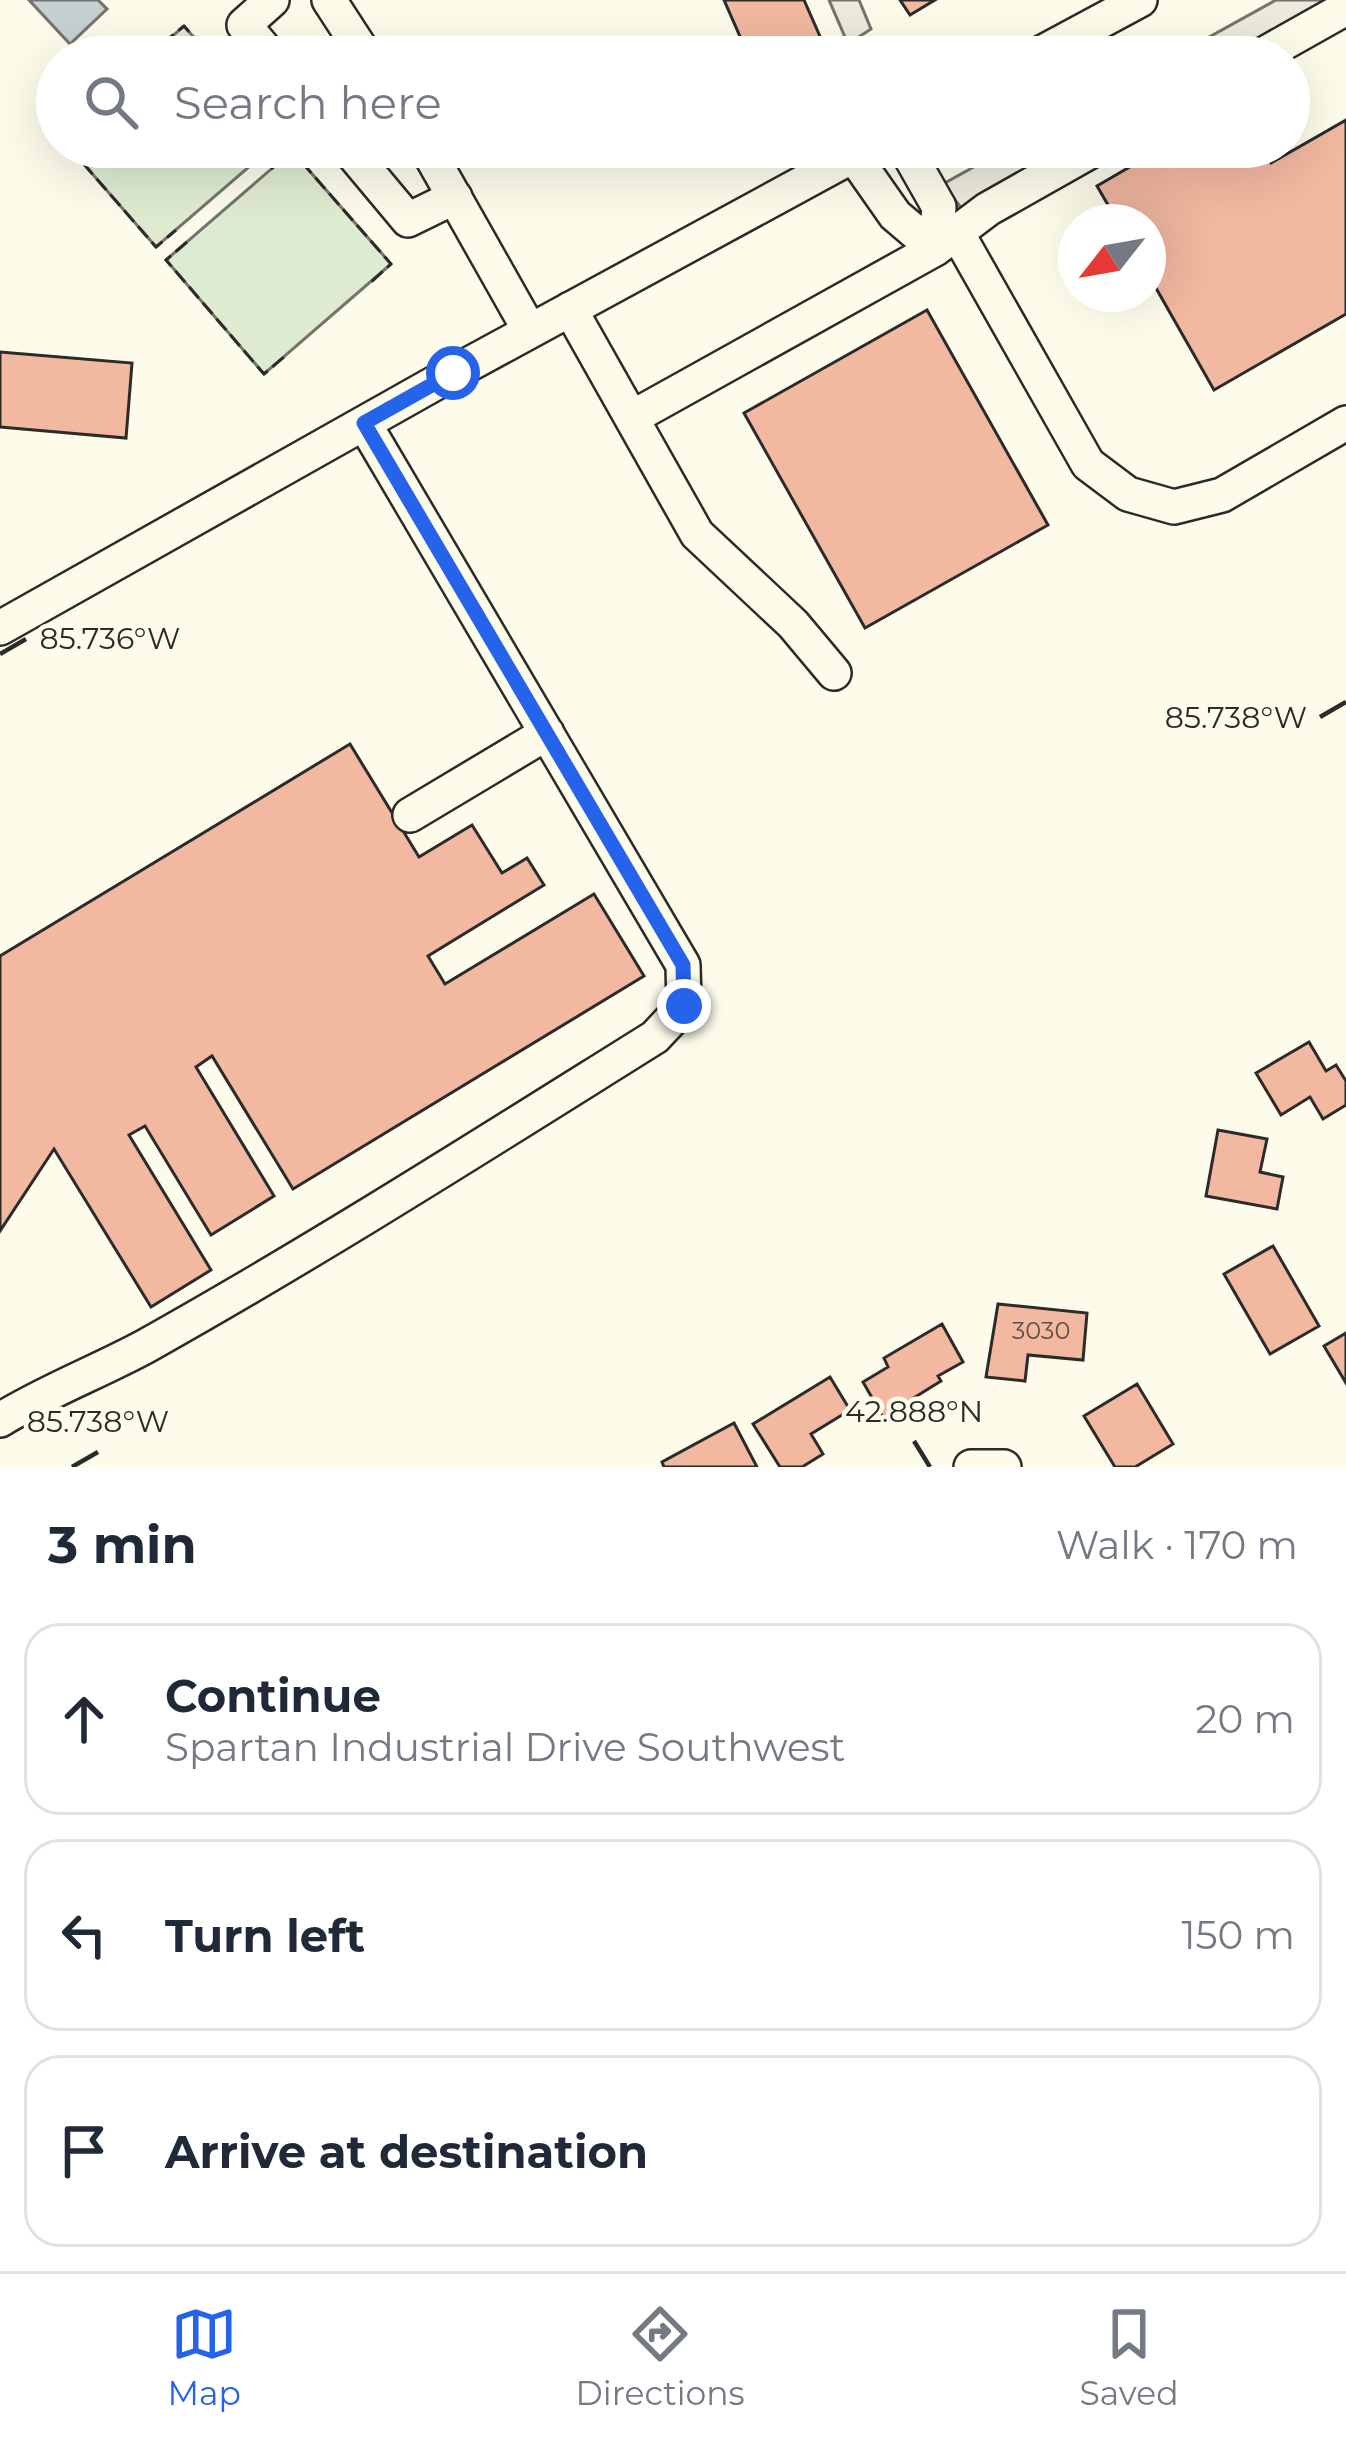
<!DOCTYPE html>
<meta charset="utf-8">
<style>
:root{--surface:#fff;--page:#f6f6f7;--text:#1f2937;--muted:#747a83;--line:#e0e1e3;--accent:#2563eb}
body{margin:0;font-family:Montserrat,sans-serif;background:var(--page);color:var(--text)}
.compass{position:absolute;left:1058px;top:204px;width:108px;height:108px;border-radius:50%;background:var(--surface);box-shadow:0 12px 48px #0002;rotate:239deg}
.stop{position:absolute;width:36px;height:36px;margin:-27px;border:9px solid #2563eb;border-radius:50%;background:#fff}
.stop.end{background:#2563eb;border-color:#fff;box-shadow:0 3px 12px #0008}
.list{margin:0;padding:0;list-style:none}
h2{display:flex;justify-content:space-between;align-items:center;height:156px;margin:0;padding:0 48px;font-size:51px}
h2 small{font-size:39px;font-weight:400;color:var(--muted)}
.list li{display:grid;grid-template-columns:78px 1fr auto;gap:36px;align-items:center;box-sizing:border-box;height:192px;margin:0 24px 24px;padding:0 24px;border:3px solid var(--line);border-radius:36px}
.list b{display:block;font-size:45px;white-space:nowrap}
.list p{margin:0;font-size:39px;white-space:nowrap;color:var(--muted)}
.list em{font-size:39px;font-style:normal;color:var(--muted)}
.icon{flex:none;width:66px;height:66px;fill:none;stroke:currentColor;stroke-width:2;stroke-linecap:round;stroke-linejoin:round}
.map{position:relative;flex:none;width:1346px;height:1467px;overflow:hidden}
.search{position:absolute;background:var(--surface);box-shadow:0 12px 48px #0002;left:36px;right:36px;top:36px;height:132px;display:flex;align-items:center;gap:30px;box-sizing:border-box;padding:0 42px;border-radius:66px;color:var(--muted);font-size:45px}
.sheet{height:804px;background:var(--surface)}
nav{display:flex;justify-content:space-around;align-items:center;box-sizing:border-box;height:168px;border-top:3px solid var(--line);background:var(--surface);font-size:33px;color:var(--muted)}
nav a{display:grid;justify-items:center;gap:6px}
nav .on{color:var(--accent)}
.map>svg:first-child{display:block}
.green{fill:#deebd1;stroke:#74746e;stroke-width:3}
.parking{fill:#eceadb;stroke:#74746e;stroke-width:3}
.water{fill:#c7d0d0;stroke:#74746e;stroke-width:3}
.building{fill:#f2b8a0;stroke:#2b2b2b;stroke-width:3}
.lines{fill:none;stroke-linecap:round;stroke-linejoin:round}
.minor-casing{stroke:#2b2b2b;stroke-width:38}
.minor{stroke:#fdfbea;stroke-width:33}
.fence{stroke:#2b2b2b;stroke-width:3;stroke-dasharray:15 6;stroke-linecap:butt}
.route{stroke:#2563eb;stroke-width:15}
.ticks{fill:none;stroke:#2b2b2b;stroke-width:4.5}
.labels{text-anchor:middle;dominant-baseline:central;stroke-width:9;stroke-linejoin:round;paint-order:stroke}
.number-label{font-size:24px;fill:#5d4e48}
.ticks-label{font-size:30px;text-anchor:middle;fill:#2b2b2b;stroke:#fdfbea;stroke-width:9;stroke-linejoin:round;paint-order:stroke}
</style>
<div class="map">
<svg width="1346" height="1467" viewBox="0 0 1346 1467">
<rect width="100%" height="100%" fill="#fdfbea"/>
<path class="green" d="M 184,26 L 211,57 L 148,57 Z
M 69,147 L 272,147 L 156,247 Z
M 292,151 L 391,264 L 264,374 L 166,260 Z"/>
<path class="parking" d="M 829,0 L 859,0 L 871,29 L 848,44 Z
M 1276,0 L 1346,0 L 1271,57 L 1173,57 Z
M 1010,147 L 1088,147 L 962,209 L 943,184 Z"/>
<path class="water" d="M 29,0 L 98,0 L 107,9 L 70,44 Z"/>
<path class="building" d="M 724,0 L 804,0 L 829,57 L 749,57 Z
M 900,0 L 935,0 L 910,15 Z
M 1346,120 L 1346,314 L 1214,390 L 1148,274 L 1148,222 L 1118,222 L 1097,186 L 1164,147 L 1262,147 L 1271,163 Z
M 927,310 L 1048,525 L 865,628 L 744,413 Z
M 0,352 L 132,363 L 126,438 L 0,427 Z
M 350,744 L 419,857 L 472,825 L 502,873 L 527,858 L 544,885 L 428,956 L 445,984 L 594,894 L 644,976 L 293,1189 L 212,1056 L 196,1067 L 274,1196 L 211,1235 L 145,1126 L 129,1135 L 211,1270 L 151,1307 L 54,1149 L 0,1231 L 0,956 Z
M 1309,1042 L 1326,1071 L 1336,1065 L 1346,1081 L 1346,1105 L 1323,1119 L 1310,1097 L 1281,1115 L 1256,1073 Z
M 1218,1130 L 1267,1139 L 1260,1172 L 1283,1177 L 1277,1209 L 1206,1196 Z
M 1273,1246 L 1319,1326 L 1270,1354 L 1224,1274 Z
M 998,1304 L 1087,1313 L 1083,1360 L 1028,1355 L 1025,1381 L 986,1377 Z
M 942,1324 L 963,1362 L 938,1376 L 941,1381 L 883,1417 L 863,1382 L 888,1367 L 884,1358 Z
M 1346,1333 L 1346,1383 L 1324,1346 Z
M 830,1377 L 850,1410 L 811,1434 L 823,1454 L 802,1467 L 780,1467 L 753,1424 Z
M 1137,1384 L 1173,1444 L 1135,1467 L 1115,1467 L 1084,1416 Z
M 734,1423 L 757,1467 L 664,1467 L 662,1462 Z"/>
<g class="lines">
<g class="minor-casing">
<path id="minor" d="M 329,0 L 366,57
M 271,57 L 244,25 L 272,0
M 1034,57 L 1140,0
M 1259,57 L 1346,8
M 347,147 L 408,220 L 455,197
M 426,147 L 530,331
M 853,155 L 895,215 L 935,249 L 939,207 L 905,147
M 956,231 L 1088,464 L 1128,494 L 1174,507 L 1222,495 L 1346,423
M 570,309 L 697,534 L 793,624 L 834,673
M 633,417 L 935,249 L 988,209 L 1098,147
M 0,628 L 453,373 L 869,147
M 410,815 L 547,733
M 0,1420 C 47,1391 98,1372 146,1346 C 319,1249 487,1142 655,1037 L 684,1006 L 683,965 L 364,423
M 971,1467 L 1004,1467"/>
</g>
<use href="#minor" class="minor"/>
<path class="fence" d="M 162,44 L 184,26 L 211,57
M 69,147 L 156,247 L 176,230
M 260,157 L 272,147
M 271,169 L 292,151 L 391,264 L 370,283
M 187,242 L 166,260 L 264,374 L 285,356"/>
</g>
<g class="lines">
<path class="route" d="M 453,373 L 364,423 L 683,965 L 684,1006"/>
</g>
<path class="ticks" d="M 0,654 L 26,639M 1320,717 L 1346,702M 914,1441 L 930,1467M 72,1467 L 98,1452"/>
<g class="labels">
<g class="number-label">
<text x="1041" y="1330">3030</text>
</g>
</g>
<g class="ticks-label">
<text x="110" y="649">85.736°W</text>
<text x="1236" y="728">85.738°W</text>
<text x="914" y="1422">42.888°N</text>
<text x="98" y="1432">85.738°W</text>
</g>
</svg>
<svg class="compass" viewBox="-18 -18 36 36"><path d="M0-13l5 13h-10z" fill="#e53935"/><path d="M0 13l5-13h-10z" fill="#747a83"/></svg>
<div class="stop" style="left:453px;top:373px"></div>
<div class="stop end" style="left:684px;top:1006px"></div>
<div class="search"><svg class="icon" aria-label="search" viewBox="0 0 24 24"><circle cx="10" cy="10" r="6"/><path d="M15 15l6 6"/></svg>Search here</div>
</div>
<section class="sheet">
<h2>3 min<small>Walk · 170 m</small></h2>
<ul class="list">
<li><svg class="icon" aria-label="ahead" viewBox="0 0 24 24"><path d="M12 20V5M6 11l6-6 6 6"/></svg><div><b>Continue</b><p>Spartan Industrial Drive Southwest</p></div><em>20 m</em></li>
<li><svg class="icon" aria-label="left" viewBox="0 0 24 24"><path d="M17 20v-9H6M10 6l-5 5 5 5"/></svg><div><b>Turn left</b></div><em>150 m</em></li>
<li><svg class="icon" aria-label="arrive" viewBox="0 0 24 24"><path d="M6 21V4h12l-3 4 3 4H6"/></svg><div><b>Arrive at destination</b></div></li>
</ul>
</section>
<nav>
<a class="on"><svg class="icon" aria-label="map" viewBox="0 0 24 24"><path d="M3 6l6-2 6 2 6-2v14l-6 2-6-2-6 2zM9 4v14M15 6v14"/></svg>Map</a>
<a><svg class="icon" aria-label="directions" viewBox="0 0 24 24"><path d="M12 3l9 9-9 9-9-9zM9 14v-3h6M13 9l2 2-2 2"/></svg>Directions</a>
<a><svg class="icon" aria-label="saved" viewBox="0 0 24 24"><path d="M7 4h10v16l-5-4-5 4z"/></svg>Saved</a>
</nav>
